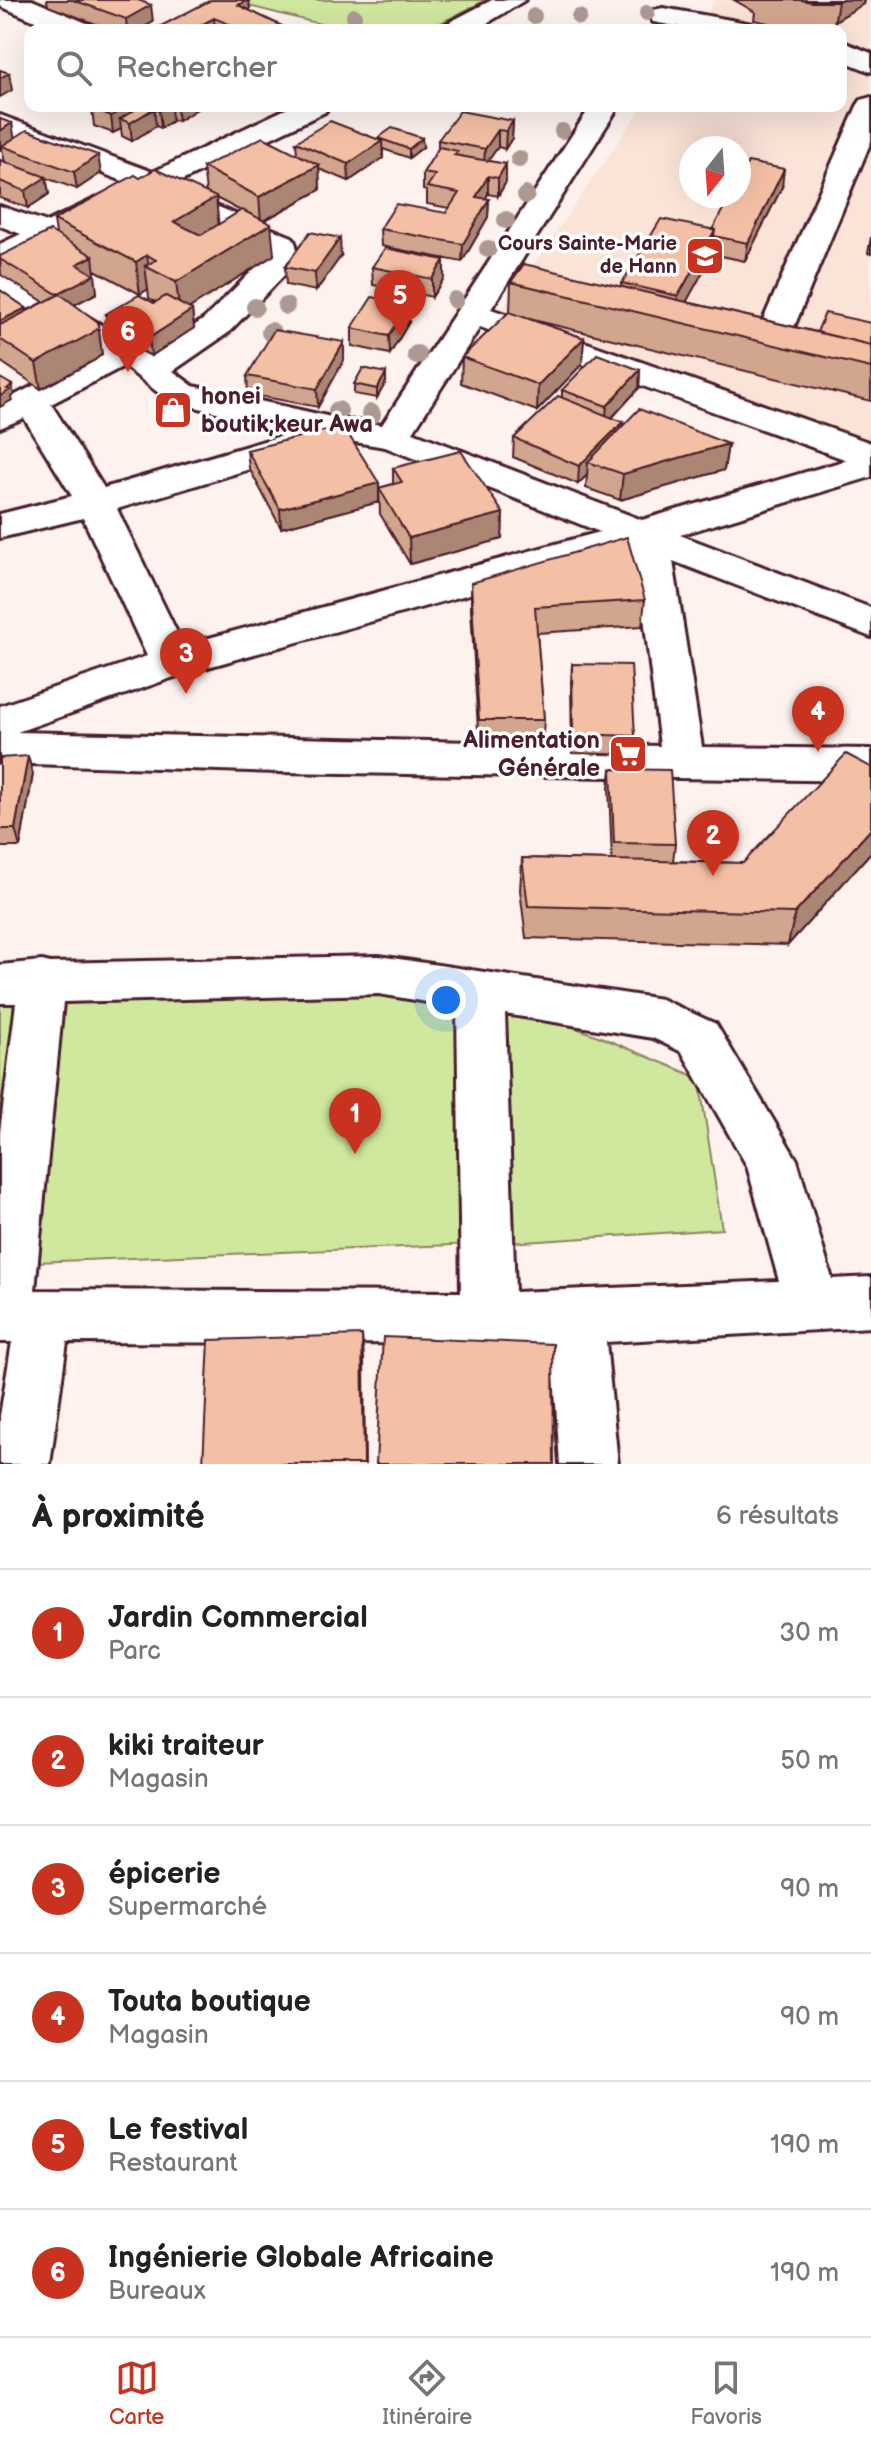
<!DOCTYPE html>
<html lang="fr">
<head>
<meta charset="utf-8">
<style>
  body { margin:0; font-family:"Balsamiq Sans",sans-serif; background:#f6f6f6; color:#222 }
  .compass { position:absolute; left:679px; top:136px; width:72px; height:72px; border-radius:50%; background:#fff; box-shadow:0 8px 32px #0002; rotate:197deg }
  .you { position:absolute; left:446px; top:1000px; width:28px; height:28px; margin:-20px; border:6px solid #fff; border-radius:50%; background:#1a73e8; box-shadow:0 0 0 12px #1a73e833 }
  .badge { display:grid; place-items:center; width:52px; height:52px; border-radius:50%; background:#c8321e; color:#fff; font-size:26px; font-weight:700 }
  .pin { position:absolute; translate:-50% -66px; filter:drop-shadow(0 2px 4px #0008) }
  .pin::after { content:''; position:absolute; top:42px; width:28px; height:24px; background:inherit; clip-path:polygon(0 0,100% 0,50% 100%) }
  .list { margin:0; padding:0; list-style:none }
  h2 { display:flex; justify-content:space-between; align-items:center; height:104px; margin:0; padding:0 32px; font-size:34px }
  h2 small { font-size:26px; font-weight:400; color:#767676 }
  .list li { display:grid; grid-template-columns:52px 1fr auto; gap:24px; align-items:center; box-sizing:border-box; height:128px; padding:0 32px; border-top:2px solid #e0e0e0 }
  .list b { display:block; font-size:30px; white-space:nowrap }
  .list p { margin:0; font-size:26px; white-space:nowrap; color:#767676 }
  .list em { font-size:26px; font-style:normal; color:#767676 }
  .icon { flex:none; width:44px; height:44px; fill:none; stroke:currentColor; stroke-width:2; stroke-linecap:round; stroke-linejoin:round }
  .map { position:relative; flex:none; width:871px; height:1464px; overflow:hidden }
  .search { position:absolute; background:#fff; box-shadow:0 8px 32px #0002; left:24px; right:24px; top:24px; height:88px; display:flex; align-items:center; gap:20px; box-sizing:border-box; padding:0 28px; border-radius:16px; color:#767676; font-size:30px }
  .sheet { height:872px; background:#fff }
  nav { display:flex; justify-content:space-around; align-items:center; box-sizing:border-box; height:112px; border-top:2px solid #e0e0e0; background:#fff; font-size:22px; color:#767676 }
  nav a { display:grid; justify-items:center; gap:4px }
  nav .on { color:#c8321e }
  .map>svg:first-child { display:block }
  .built { fill:#fae3d7; fill-rule:evenodd }
  .green { fill:#cfe89e; stroke:#8c8464; stroke-width:2 }
  .lines { fill:none; stroke-linecap:round; stroke-linejoin:round }
  .minor-casing { stroke:#4a1f2b; stroke-width:6 }
  .minor { fill:#fff; fill-rule:evenodd }
  .tree { fill:#ad9992 }
  .wall { fill:#d2a58e; stroke:#4a1f2b; stroke-width:2; fill-rule:evenodd }
  .shaded-wall { fill:#ab8674; stroke:#4a1f2b; stroke-width:2 }
  .building { fill:#f4c0a5; stroke:#4a1f2b; stroke-width:2 }
  .labels { text-anchor:middle; dominant-baseline:central; stroke-width:7; stroke-linejoin:round; paint-order:stroke }
  .far-poi-label { font-size:20px; font-weight:bold; fill:#4a1f2b; stroke:#fff; text-anchor:end }
  .poi-label { font-size:24px; font-weight:bold; fill:#4a1f2b; stroke:#fff; text-anchor:start }
</style>
</head>
<body>
<div class="map">
<svg width="871" height="1464" viewBox="0 0 871 1464">
  <rect width="100%" height="100%" fill="#fdf2ed"/>
  <filter id="ink" filterUnits="userSpaceOnUse"><feTurbulence type="fractalNoise" baseFrequency=".0125" numOctaves="2"/><feDisplacementMap in="SourceGraphic" scale="16" xChannelSelector="R" yChannelSelector="G"/><feConvolveMatrix kernelMatrix="1 2 1 2 8 2 1 2 1" color-interpolation-filters="sRGB"/></filter>
  <g filter="url(#ink)">
    <path class="built" d="M716,0H871V450L498,316L643,106H841V30H695ZM691,148H739V196H691Z"/>
    <path class="green" d="M225,0H486L427,30H344Z
      M467,989L598,1036L699,1078L722,1229L524,1242L35,1262L0,1251V993Z"/>
    <g class="lines">
      <defs>
        <path id="minor" d="M0,0H32L89,24L93,30H56L0,6Z
          M492,0H525L476,30H442L446,24Z
          M663,8L742,22L752,24L756,30H696L653,22L650,16L653,10Z
          M841,41L871,53V72L841,60Z
          M871,97V141L794,327L789,334L777,337L765,334L760,327L857,106L861,100Z
          M292,106H329L325,112L169,187L292,237C299,247 298,258 291,268L228,333L173,371L193,386L340,419L382,425L591,106H619L491,309L871,443V477L680,535L871,608V637L673,561L702,747L871,749V781L278,772L0,763V706L147,656L83,518L0,538V514L72,496L24,418L0,428V403L101,351L0,292V268L11,271L152,355L204,319L264,259L265,249L153,202L150,196L0,266V244L21,234L0,226V206L47,222L128,183L0,134V115L153,172ZM480,327L847,460L642,520L413,432ZM124,366L169,401L298,431L104,488L51,404ZM319,436L385,447L600,532L183,645L117,509L317,449L322,441ZM631,549L639,577L660,746L17,732L183,674Z
          M379,956L661,999L716,1024L797,1160L832,1279L871,1277V1327L606,1342L618,1464H560L552,1344L67,1342L50,1464H0V1416L12,1342H0V1132L16,1003H0V965L42,961L50,963ZM379,994L457,1007L461,1292L35,1290L63,1002ZM505,1014L653,1038L682,1052L747,1166L779,1281L515,1292Z"/>
      </defs>
      <use href="#minor" class="minor-casing"/>
      <use href="#minor" class="minor"/>
    </g>
    <g class="tree">
      <circle cx="647" cy="13" r="8"/>
      <circle cx="354" cy="16" r="8"/>
      <circle cx="534" cy="16" r="8"/>
      <circle cx="579" cy="17" r="8"/>
      <circle cx="562" cy="131" r="8"/>
      <circle cx="519" cy="159" r="9"/>
      <circle cx="526" cy="195" r="9"/>
      <circle cx="506" cy="220" r="9"/>
      <circle cx="488" cy="249" r="9"/>
      <circle cx="455" cy="300" r="9"/>
      <circle cx="286" cy="306" r="9"/>
      <circle cx="255" cy="307" r="9"/>
      <circle cx="271" cy="332" r="10"/>
      <circle cx="417" cy="355" r="10"/>
      <circle cx="338" cy="411" r="10"/>
      <circle cx="371" cy="414" r="10"/>
    </g>
    <path class="wall" d="M47,0H138L153,22L139,30H112L48,6Z
      M249,0L250,11L290,30H157V28Z
      M734,0H864L863,4L835,21L833,30H800L754,20L755,12Z
      M96,106H200V107L178,121L172,120V121L161,128L156,126L132,141L122,136L121,129L113,133L94,126L92,108Z
      M0,119L14,138L101,173L77,189L46,178L49,194L28,208L0,198V160L5,162L2,149L0,150Z
      M513,121L512,138L505,149L498,147L488,161L506,164V182L498,196L488,194L485,198L489,199L488,217L462,262L381,246L380,229L446,213L449,208L427,204V191L423,190V173L438,149V140Z
      M378,139L423,147L409,158L383,149V158L349,181L319,169L320,190L264,221L274,255L189,308L192,310L194,328L151,356L108,333L106,314L156,302L149,298L148,289L140,294L95,270V274L94,275L97,293L74,305L102,354L95,360L41,389L0,361V290L26,308V311L44,302L1,275L0,256L56,234L54,220L140,178L206,192L203,167L297,154L296,142ZM216,198L237,209L241,211L218,225Z
      M782,187L745,261L712,254L686,302L817,332L871,323V401L529,319L584,338L582,364L537,411L461,383L462,357L510,312L511,282L621,287L622,283L712,230Z
      M871,237V254L868,253Z
      M341,256L316,291L286,285L285,267Z
      M444,260V278L432,297L373,285L372,267Z
      M409,322L390,354L352,346V328Z
      M344,342V360L318,407L248,394L247,376Z
      M640,370L639,388L612,418L623,422L622,427L728,444L724,470L620,500L586,488L587,475L578,484L513,457L514,438L562,398V390Z
      M386,382L377,398L354,394V384Z
      M247,450L379,483V502L281,528L249,468Z
      M393,468L503,513L502,539L410,564L380,514L379,488L393,484Z
      M471,583L645,600L642,626L537,633L544,720L542,746L479,747L471,609Z
      M572,664L635,736L633,755L572,753L571,682Z
      M0,758L33,774L20,847H0Z
      M871,767V852L788,945L526,938L520,890L522,858L612,860L609,787L611,769L675,844L673,861L743,863Z"/>
    <path class="shaded-wall" d="M249,0L251,23L238,5Z
      M833,0H864L863,4L835,21L833,30L838,2Z
      M151,5L153,22L139,30H127L126,19Z
      M214,18L215,30H192Z
      M9,73L12,90L0,97V78Z
      M127,106H136L138,118L120,119L121,129L113,133L111,116Z
      M167,106H171L172,121L161,128L159,111Z
      M176,106H200V107L178,121Z
      M154,109L156,126L132,141L130,123Z
      M513,121L512,138L505,149L506,131Z
      M12,123L15,141L2,146V149L0,150V131Z
      M498,130V147L484,166L485,149Z
      M422,138L423,147L409,158V149Z
      M382,141L383,158L349,181L348,164Z
      M98,155L101,173L77,189L74,172Z
      M506,164V182L498,196V178Z
      M319,165L320,190L261,222L259,197Z
      M784,169L782,187L745,261L748,243Z
      M488,176V194L476,214V197Z
      M46,177L49,194L28,208L25,191Z
      M216,197L219,229L178,254L174,222Z
      M489,199L488,217L462,262L463,244Z
      M271,224L274,255L180,314L176,282Z
      M715,230L712,256L675,322L678,296Z
      M340,238L341,256L316,291L315,273Z
      M147,255L149,268L145,266L148,289L140,294L136,262Z
      M93,256L97,293L60,312L57,294L77,264Z
      M444,260V278L432,297V279Z
      M409,304V322L390,354L389,336Z
      M26,308L29,326L0,339V321Z
      M192,310L194,328L151,356L149,338Z
      M98,322L102,354L95,360L41,389L36,363Z
      M584,338L582,364L537,411L538,385Z
      M344,342V360L318,407L317,389Z
      M640,370L639,388L605,425L607,406Z
      M386,373V382L377,398V389Z
      M12,385L14,395L11,397L12,400L0,407V396L7,389Z
      M623,422L621,440L588,462L587,475L578,484L579,466Z
      M728,444L724,470L620,500L623,474Z
      M379,483V502L281,528L280,509Z
      M503,513L502,539L410,564L409,538Z
      M28,756L33,774L20,847L15,829Z
      M871,829V852L788,945L795,913Z
      M362,1335L364,1358L365,1464H364Z"/>
    <path class="building" d="M73,0H138L151,5L126,19Z
      M211,0H248L238,5L290,30H244L214,18L192,30H161L157,28Z
      M801,0H838V2H812Z
      M0,70L9,73L0,78Z
      M96,106H127L111,116L92,108Z
      M141,106H167L159,111L153,109L130,123L120,119Z
      M460,111L513,121L506,131L498,130L485,149L438,140Z
      M0,119L12,123L0,131Z
      M330,121L382,141L348,164L296,142Z
      M392,128L422,138L409,149L378,138Z
      M27,130L98,155L74,172L2,146Z
      M263,137L319,165L259,197L203,167Z
      M439,147L458,151L454,155L506,164L498,178L488,176L476,197L489,199L463,244L380,229L396,204L446,213L459,193L427,187L435,175L423,173Z
      M0,160L46,177L25,191L0,181Z
      M748,162L784,169L748,243L714,236L715,230H712L730,196H739V179Z
      M155,169L216,197L174,222L201,235L242,210L271,224L176,282L145,266L156,260L147,255L136,262L54,220L135,175L140,178Z
      M661,219L715,230L678,296L622,283Z
      M50,231L93,256L77,264L94,275L57,294L0,259V256Z
      M310,232L340,238L315,273L285,267Z
      M385,248L444,260L432,279L372,267Z
      M524,264L871,345V368L511,282Z
      M0,290L26,308L0,321Z
      M60,294L98,322V328L91,334L36,363L0,339V325Z
      M139,295L154,303L166,296L192,310L149,338L106,314Z
      M372,297L409,304L389,336L352,328Z
      M509,312L584,338L538,385L462,357Z
      M825,313L871,323V345L817,332Z
      M274,330L344,342L317,389L247,376Z
      M597,354L640,370L607,406L562,390Z
      M363,368L386,373L377,389L354,384Z
      M0,378L12,385L7,389L10,390L0,396Z
      M558,396L623,422L579,466L514,438Z
      M639,409L728,444L623,474L588,462Z
      M343,426L379,483L280,509L247,450Z
      M461,451L503,513L409,538L379,488L402,482L393,468Z
      M627,537L645,600L535,607L544,720H479L471,583Z
      M572,664L631,665L635,736L573,734Z
      M846,754L871,767V829L795,913L528,906L522,858L743,863Z
      M28,756L15,829H0V758Z
      M611,769L670,770L675,844L614,843Z
      M362,1335L364,1464H203L209,1340Z
      M383,1337L553,1344L554,1464H376Z"/>
  </g>
  <defs>
    <symbol id="school-square" viewBox="-11 -11 22 22"><rect x="-9" y="-9" width="18" height="18" rx="4" fill="#c8321e" stroke="#fff"/><path d="M0-5L7-2L0 1L-7-2ZM-4 1L0 2.5L4 1V4Q0 6-4 4Z" fill="#fff"/></symbol>
    <symbol id="shop-square" viewBox="-11 -11 22 22"><rect x="-9" y="-9" width="18" height="18" rx="4" fill="#c8321e" stroke="#fff"/><path d="M-5-2.5h2.3a2.7 3.5 0 0 1 5.4 0H5L5.5 6h-11ZM-1.5-2.5h3a1.5 2.3 0 0 0-3 0Z" fill="#fff"/></symbol>
    <symbol id="supermarket-square" viewBox="-11 -11 22 22"><rect x="-9" y="-9" width="18" height="18" rx="4" fill="#c8321e" stroke="#fff"/><path d="M-6-5.5h2.5l.6 2H6L4.5 2H-2.5L-4.4-4H-6ZM-1.5 3.2a1.3 1.3 0 1 0 .1 0ZM3 3.2a1.3 1.3 0 1 0 .1 0Z" fill="#fff"/></symbol>
  </defs>
  <g fill-rule="evenodd">
    <use href="#school-square" x="683" y="234" width="44" height="44"/>
    <use href="#shop-square" x="151" y="388" width="44" height="44"/>
    <use href="#supermarket-square" x="606" y="732" width="44" height="44"/>
  </g>
  <g class="labels">
    <g class="far-poi-label">
      <text x="677" y="244">Cours Sainte-Marie<tspan x="677" dy="23">de Hann</tspan></text>
    </g>
    <g class="poi-label">
      <text x="201" y="396">honei<tspan x="201" dy="28">boutik;keur Awa</tspan></text>
      <text x="600" y="740" text-anchor="end">Alimentation<tspan x="600" dy="28">Générale</tspan></text>
    </g>
  </g>
</svg>
<svg class="compass" viewBox="-18 -18 36 36"><path d="M0-13l5 13h-10z" fill="#e53935"/><path d="M0 13l5-13h-10z" fill="#767676"/></svg>
<div class="you"></div>
<div class="pin badge" style="left:355px;top:1154px">1</div>
<div class="pin badge" style="left:713px;top:876px">2</div>
<div class="pin badge" style="left:186px;top:694px">3</div>
<div class="pin badge" style="left:818px;top:752px">4</div>
<div class="pin badge" style="left:400px;top:336px">5</div>
<div class="pin badge" style="left:128px;top:372px">6</div>
<div class="search"><svg class="icon" aria-label="search" viewBox="0 0 24 24"><circle cx="10" cy="10" r="6"/><path d="M15 15l6 6"/></svg>Rechercher</div>
</div>
<section class="sheet">
<h2>À proximité<small>6 résultats</small></h2>
<ul class="list">
<li><span class="badge">1</span><div><b>Jardin Commercial</b><p>Parc</p></div><em>30 m</em></li>
<li><span class="badge">2</span><div><b>kiki traiteur</b><p>Magasin</p></div><em>50 m</em></li>
<li><span class="badge">3</span><div><b>épicerie</b><p>Supermarché</p></div><em>90 m</em></li>
<li><span class="badge">4</span><div><b>Touta boutique</b><p>Magasin</p></div><em>90 m</em></li>
<li><span class="badge">5</span><div><b>Le festival</b><p>Restaurant</p></div><em>190 m</em></li>
<li><span class="badge">6</span><div><b>Ingénierie Globale Africaine</b><p>Bureaux</p></div><em>190 m</em></li>
</ul>
</section>
<nav>
<a class="on"><svg class="icon" aria-label="map" viewBox="0 0 24 24"><path d="M3 6l6-2 6 2 6-2v14l-6 2-6-2-6 2zM9 4v14M15 6v14"/></svg>Carte</a>
<a><svg class="icon" aria-label="directions" viewBox="0 0 24 24"><path d="M12 3l9 9-9 9-9-9zM9 14v-3h6M13 9l2 2-2 2"/></svg>Itinéraire</a>
<a><svg class="icon" aria-label="saved" viewBox="0 0 24 24"><path d="M7 4h10v16l-5-4-5 4z"/></svg>Favoris</a>
</nav>
</body>
</html>
